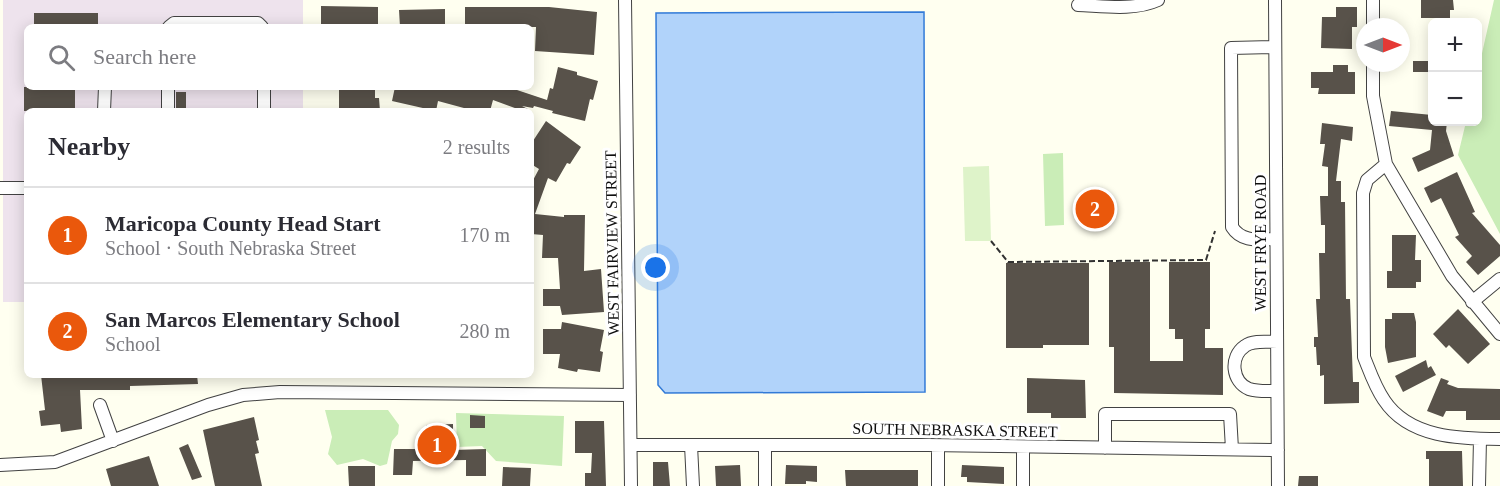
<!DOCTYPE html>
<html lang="en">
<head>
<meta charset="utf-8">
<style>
  body { margin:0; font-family:Georgia,serif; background:#f2f2f3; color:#2b2b33 }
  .controls { position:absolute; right:18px; top:18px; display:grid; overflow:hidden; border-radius:9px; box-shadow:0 3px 15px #0003 }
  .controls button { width:54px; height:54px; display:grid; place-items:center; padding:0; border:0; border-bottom:2px solid #e1e1e2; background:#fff; color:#2b2b33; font:30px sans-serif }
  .compass { position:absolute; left:1356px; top:18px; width:54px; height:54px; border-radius:50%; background:#fff; box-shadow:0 3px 15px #0003; rotate:90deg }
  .you { position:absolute; left:656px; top:268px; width:21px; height:21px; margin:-15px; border:4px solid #fff; border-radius:50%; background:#1a73e8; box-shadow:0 0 0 9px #1a73e833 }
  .badge { display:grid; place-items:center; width:39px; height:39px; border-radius:50%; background:#ea580c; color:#fff; font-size:20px; font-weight:700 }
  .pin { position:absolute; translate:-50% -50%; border:3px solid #fff; box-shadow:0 2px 6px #0006 }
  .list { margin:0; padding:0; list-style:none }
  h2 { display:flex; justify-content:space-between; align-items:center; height:78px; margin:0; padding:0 24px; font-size:26px }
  h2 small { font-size:20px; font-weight:400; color:#7c7c81 }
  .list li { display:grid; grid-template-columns:39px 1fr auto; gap:18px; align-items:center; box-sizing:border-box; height:96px; padding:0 24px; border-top:2px solid #e1e1e2 }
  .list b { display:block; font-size:22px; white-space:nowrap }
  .list p { margin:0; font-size:20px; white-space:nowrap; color:#7c7c81 }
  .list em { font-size:20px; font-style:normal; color:#7c7c81 }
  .icon { flex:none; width:33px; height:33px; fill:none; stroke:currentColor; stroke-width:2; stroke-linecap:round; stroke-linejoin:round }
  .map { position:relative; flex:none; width:1500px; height:486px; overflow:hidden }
  .search { position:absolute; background:#fff; box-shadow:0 3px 15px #0003; left:24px; top:24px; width:510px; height:66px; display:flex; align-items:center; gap:15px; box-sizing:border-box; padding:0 21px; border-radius:9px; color:#7c7c81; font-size:22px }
  .panel { position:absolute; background:#fff; box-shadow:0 3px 15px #0003; left:24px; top:108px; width:510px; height:270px; border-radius:9px }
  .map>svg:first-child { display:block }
  .industrial { fill:#eee3ed }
  .green { fill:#caedb7 }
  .pitch { fill:#def3c9 }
  .water { fill:#b1d3fa; stroke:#327ad7; stroke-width:1.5 }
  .building { fill:#58524a }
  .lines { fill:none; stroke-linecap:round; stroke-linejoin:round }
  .minor-casing { stroke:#424242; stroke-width:14 }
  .path { stroke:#313131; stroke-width:2; stroke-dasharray:6 3; stroke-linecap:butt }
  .minor { stroke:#fff; stroke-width:12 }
  .labels { text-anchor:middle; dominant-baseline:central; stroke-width:6; stroke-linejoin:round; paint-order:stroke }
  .street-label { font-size:16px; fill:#0f0f0f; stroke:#fff }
</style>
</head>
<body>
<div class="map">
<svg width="1500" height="486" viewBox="0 0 1500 486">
  <rect width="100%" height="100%" fill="#fffff0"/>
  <path class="industrial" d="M3,0H303V27H27V87H303V111H27V302H3Z"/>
  <path class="green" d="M1494,0H1500V234L1458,155L1466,122H1478V71Z
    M1063,153L1064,225L1045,226L1043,154Z
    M325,410H388L399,425L398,434L392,441L387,464L380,466L363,459L337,465L328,454L332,437Z
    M456,413L564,416L562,466L496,461L482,446L457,447Z"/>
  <path class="pitch" d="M989,166L991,241H965L963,167Z"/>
  <path class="water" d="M924,12L925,392L665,393L658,385L656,13Z"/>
  <path class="building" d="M1421,0H1453L1454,10H1450V18H1421Z
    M321,6L378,7V27H321Z
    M465,7H549L597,12L594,55L535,51L536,27H465Z
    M1336,7H1357V27H1352V49L1321,48L1322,17H1336Z
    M445,9V27H400L399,10Z
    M34,13H98V27H34Z
    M1413,61H1432V72H1413Z
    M1333,65H1348V72H1355V94H1318L1319,88H1311V72H1333Z
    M558,67L577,72V75L598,81L593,100L590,99L585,121L552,113L553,111L534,106L533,108L522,106L528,109L523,111L493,100L490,111H475L438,101L436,111L392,101L395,87H508L547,100L550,88L553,89Z
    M24,87H75V111H24Z
    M339,87H375V98H379L380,111H339Z
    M176,92H186V111H176Z
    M1391,111L1432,115V122H1447L1446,131L1454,156L1418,172L1412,158L1430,150L1432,130L1389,126Z
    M546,121L581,147L570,164L567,163L556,182L548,178L535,214L564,217V215H585L584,271L601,269L604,312L562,315L560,306H543V289H560L558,258H542L543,235L531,234V184L539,169L531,164V144Z
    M1322,123L1353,127L1352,141L1341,139L1336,181H1341V202H1345L1346,299H1350L1353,382H1359V403L1324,404V375L1320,376V365H1317L1316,347H1314V337H1318L1316,299H1320L1319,253H1325V225H1321L1320,196H1328V167L1322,166L1325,144H1320Z
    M1457,172L1475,212L1472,213L1500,245V256L1478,275L1466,262L1472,256L1455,237L1459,235L1441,198L1431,203L1424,188Z
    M1392,235H1416L1415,260H1421V282H1416V288H1387V271H1392Z
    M1109,262H1150V361H1183V339H1175V329H1169V262H1210V329H1205V348H1223V395L1114,393V347H1109Z
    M1006,263H1089V345H1043V348H1006Z
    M1458,309L1490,344L1468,364L1449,345L1446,348L1433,334Z
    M1392,313H1414L1416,322V357L1388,363L1385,347V319H1392Z
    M562,322L604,330L600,351L603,352L600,372L578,369L577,372L558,368L560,354H543V329H561Z
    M1426,360L1428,368L1431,366L1436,375L1403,392L1395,376Z
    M41,375H197L198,384L130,386V390H80L82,429L61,432L60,424L41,426L39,411L45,410Z
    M1027,378L1085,380L1086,418H1051V413H1027Z
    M1441,378L1449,381L1447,384L1458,388L1500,389V420H1466V411H1446L1443,417L1427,411Z
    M470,415L485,416V428H470Z
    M254,417L259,440L256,441L259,453L255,454L262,486H215L203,430Z
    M575,421H604L606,486H585V473H591L592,453H575Z
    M453,424V450L486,449V476H466V460L413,461L412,475H393L394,449H427L426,425Z
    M188,444L202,477L192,480L179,448Z
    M1426,451H1462L1463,486H1429V459H1426Z
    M149,456L159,486H111L106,469Z
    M653,462H668L670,486H653Z
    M740,465L741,486H716L715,466Z
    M786,465L817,466V482L806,481V484H785Z
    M962,465L1004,467V484L967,482V477H961Z
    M348,466H375V486H349Z
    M503,467L531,468L530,486H502Z
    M845,470H918V486H846Z
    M1299,476H1318V486H1298Z"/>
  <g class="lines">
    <defs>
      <path id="minor" d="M625,0L631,486
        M1275,0L1278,486
        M1373,0V27
        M1078,5C1103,6 1134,11 1158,0
        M169,27L174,23H258L262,27
        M1275,47L1231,48L1232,227C1242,243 1260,239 1276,239
        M1373,63V96L1386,164L1452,276L1500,334
        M168,87V111
        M264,87V111
        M104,111L105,87
        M1386,164L1367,180L1363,193L1364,357C1370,372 1375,387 1384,400C1409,438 1460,439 1500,439
        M0,188H27
        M1472,302L1500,279
        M1277,342C1267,342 1253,340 1245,346C1229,357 1232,382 1249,389C1258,392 1268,391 1277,391
        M100,405L113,441
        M631,445H927L1278,450
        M691,445L693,486
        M765,445V486
        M938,446V486
        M1023,447V486
        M1105,448V414H1230L1232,449
        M0,465L55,462L208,405L243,395L280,392L630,395
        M1479,486L1480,439"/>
    </defs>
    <use href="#minor" class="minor-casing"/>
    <path class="path" d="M991,241L1008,262L1206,260L1215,231"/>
    <use href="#minor" class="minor"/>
  </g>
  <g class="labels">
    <g class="street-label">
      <text transform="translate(612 243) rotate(-91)">WEST FAIRVIEW STREET</text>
      <text transform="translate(1260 243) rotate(-90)">WEST FRYE ROAD</text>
      <text transform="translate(955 430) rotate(1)">SOUTH NEBRASKA STREET</text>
    </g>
  </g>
</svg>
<div class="controls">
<button>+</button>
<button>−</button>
</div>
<svg class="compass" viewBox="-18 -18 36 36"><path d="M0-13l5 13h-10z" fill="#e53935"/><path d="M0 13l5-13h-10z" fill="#7c7c81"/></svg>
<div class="you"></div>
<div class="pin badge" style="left:437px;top:445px">1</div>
<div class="pin badge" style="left:1095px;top:209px">2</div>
<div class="search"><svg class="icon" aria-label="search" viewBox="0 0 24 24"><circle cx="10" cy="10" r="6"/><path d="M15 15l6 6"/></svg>Search here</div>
<section class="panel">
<h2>Nearby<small>2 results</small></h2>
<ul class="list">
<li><span class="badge">1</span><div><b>Maricopa County Head Start</b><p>School · South Nebraska Street</p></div><em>170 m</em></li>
<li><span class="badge">2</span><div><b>San Marcos Elementary School</b><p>School</p></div><em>280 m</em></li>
</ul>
</section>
</div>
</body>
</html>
